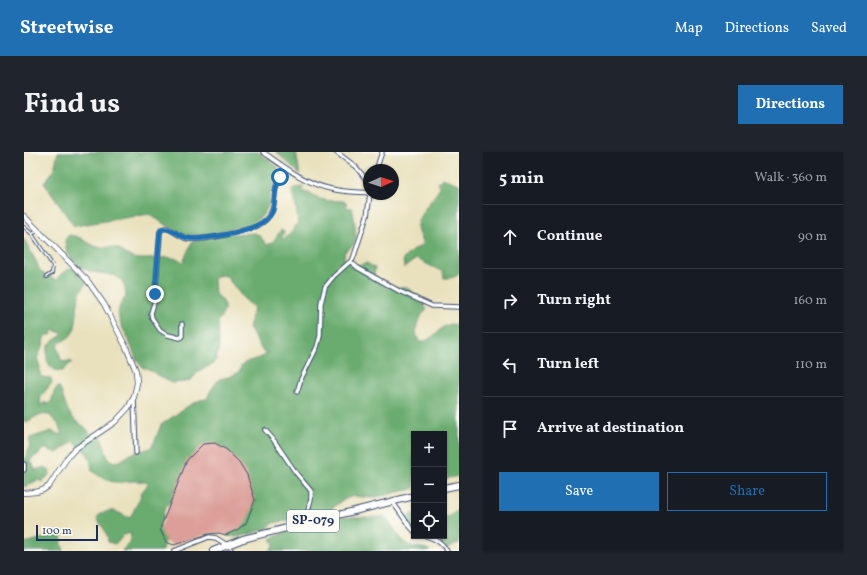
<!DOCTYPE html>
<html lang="en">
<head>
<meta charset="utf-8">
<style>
  body { margin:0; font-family:Vollkorn,serif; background:#20242c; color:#f1f3f6 }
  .controls { position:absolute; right:12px; bottom:12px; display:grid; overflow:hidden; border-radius:0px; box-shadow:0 1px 3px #0004 }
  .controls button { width:36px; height:36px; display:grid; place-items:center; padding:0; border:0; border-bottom:1px solid #363941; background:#171b24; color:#f1f3f6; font:20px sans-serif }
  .compass { position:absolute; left:339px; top:12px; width:36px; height:36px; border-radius:50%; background:#171b24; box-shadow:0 1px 3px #0004; rotate:87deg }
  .scale { position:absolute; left:12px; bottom:10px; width:62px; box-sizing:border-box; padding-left:4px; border:2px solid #1b2f5e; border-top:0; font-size:11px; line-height:14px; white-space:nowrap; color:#1b2f5e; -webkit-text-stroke:3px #fdfcf7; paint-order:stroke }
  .stop { position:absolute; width:12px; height:12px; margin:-9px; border:3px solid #1f6fb2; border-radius:50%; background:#fff }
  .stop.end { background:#1f6fb2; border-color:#fff; box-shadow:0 1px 4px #0008 }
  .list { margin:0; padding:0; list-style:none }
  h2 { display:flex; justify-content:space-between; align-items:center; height:52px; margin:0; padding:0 16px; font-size:17px }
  h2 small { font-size:13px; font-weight:400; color:#9ea1a6 }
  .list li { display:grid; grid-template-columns:26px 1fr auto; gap:12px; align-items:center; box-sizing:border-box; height:64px; padding:0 16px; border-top:1px solid #363941 }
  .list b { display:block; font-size:15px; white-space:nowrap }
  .list em { font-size:13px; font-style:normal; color:#9ea1a6 }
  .actions { display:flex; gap:8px; padding:12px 16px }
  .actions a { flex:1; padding:9px 0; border:1px solid #1f6fb2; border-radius:0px; text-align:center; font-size:14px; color:#1f6fb2 }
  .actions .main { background:#1f6fb2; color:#fff }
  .icon { flex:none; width:22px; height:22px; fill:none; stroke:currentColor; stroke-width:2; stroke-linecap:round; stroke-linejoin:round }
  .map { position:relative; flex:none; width:435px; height:399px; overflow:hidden; border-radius:0px }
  header { display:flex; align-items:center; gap:24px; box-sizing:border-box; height:56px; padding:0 20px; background:#1f6fb2; color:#fff }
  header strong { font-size:19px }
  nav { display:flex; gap:22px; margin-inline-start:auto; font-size:14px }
  .intro { display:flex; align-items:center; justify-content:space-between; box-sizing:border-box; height:96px; padding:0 24px }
  h1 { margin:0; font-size:28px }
  .button { padding:10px 18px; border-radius:0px; background:#1f6fb2; color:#fff; font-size:14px; font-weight:700 }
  main { display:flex; gap:24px; padding:0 24px }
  aside { flex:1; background:#171b24; border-radius:0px; box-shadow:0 1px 3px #0004 }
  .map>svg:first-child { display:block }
  .forest { fill:#6aac6f; stroke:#426e66 }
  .building { fill:#db9e98 }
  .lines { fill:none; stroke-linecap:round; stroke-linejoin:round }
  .service-casing { stroke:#3a4a6c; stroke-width:4 }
  .minor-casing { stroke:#3a4a6c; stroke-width:5.5 }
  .tertiary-casing { stroke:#3a4a6c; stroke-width:6 }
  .trunk-casing { stroke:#3a4a6c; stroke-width:8 }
  .service { stroke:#fff; stroke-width:2 }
  .minor { stroke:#fff; stroke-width:3.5 }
  .tertiary { stroke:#fff; stroke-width:4.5 }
  .trunk { stroke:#fff; stroke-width:6 }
  .route { stroke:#1f6fb2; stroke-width:5 }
  .labels { text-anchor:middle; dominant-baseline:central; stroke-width:3; stroke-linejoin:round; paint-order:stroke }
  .shield { fill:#fdfcf7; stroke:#5f6c8c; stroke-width:1 }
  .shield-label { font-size:13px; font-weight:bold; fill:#1b2f5e }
</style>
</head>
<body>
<header>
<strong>Streetwise</strong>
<nav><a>Map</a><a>Directions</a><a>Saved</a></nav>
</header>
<div class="intro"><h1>Find us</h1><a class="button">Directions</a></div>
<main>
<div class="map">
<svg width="435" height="399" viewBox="0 0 435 399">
  <rect width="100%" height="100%" fill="#fdfcf7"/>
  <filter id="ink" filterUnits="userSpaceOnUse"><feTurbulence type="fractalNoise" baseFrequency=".025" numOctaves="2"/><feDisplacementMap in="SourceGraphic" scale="8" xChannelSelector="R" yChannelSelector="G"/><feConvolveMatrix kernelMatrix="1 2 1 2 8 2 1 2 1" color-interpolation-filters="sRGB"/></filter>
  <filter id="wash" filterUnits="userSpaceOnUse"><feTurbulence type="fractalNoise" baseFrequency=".012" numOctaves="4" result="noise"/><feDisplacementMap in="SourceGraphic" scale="16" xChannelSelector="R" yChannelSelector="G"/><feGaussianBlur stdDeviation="0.9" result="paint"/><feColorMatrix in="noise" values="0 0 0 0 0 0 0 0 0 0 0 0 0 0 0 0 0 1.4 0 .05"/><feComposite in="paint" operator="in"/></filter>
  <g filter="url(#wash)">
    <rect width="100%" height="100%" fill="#e9e1bd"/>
    <path class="forest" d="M34,0H234L254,15C254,30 249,30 246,42C245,46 246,50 244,54C237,75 212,74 195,80L213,82L231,81L236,84L243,93L248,91L257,78L260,80L258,86L260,87L267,81L272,73L274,71C273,60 272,50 268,38L270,36L279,35L278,39C285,41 290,44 296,47C304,50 314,47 322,50L323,56H328C330,64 333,82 331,90C329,94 325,97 321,99L320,106C328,114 333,114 343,111L351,116L350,123L363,137L366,135L383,136L389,140L394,144L403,158C394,164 388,180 396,190C411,190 419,165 435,174V324L420,327V282H390V337L379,339L349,346L329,344L317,349L305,359L294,361L281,359L275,366L249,371L244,376L222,383L211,385L204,384L198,379L158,326L149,340L145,352L140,357L139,365L135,372L141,386L139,399H98L106,390L107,381L100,383L91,392L84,390C84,379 77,375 73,366L77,361C93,356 93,361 106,366L116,346L117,341L125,331C101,324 92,340 68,318C67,311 66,303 60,299C56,296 53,294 50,289L33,301L23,297H19L15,302L7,307L6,311L9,312L11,318L21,315L26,319L25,323L18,330L14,328L0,335V308L5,297L6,286L27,279L39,284L34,272L25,263C10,261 11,268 0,270V87L13,111L15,117L20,122L32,128C37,121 41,118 49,116L63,130C58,137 54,143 54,151C52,161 54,172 48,182C45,187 38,188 33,193L37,208L39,210L45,209L48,210L39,219C25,221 19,205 25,193C28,189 34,186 38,183V181L29,178L27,183H23L20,185L19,194L13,206L16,215V223L18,225L27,226L28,231L17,244L16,254L21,250L23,252L27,250L31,238L35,234C40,246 41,258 51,268C56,273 64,275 66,282H74L78,287L84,307L90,310L96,309L107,302L126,296L130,291L137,273L164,254L176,248L183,247C187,237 189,235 195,227L205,225L215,220C218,204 236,211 244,200H239L225,176L230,156L220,147L202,124L196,123L190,126L191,143C204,149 202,160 194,169L195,195L192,207L188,213L176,218L167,228L161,230L147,231L131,221L118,215L114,210C110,202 107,194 104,186C96,171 88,160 102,145C101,120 88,124 70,120C53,116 42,106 41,88L45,83C59,84 62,92 73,95C80,97 88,93 95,97C100,100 104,105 110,106C127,110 144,100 159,110L168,90L175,83H162L145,75L125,62L50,74L20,31L30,18Z
      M252,0H272L276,22Z
      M418,26L435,32V122C431,126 425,126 420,126L419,121L417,119L393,107L389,109L380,116L379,107L389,98L399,93C397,87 392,78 393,72C396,60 410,46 416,36V34L414,31Z
      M435,356V391L419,398C414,391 402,391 395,384H420V367L427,363Z
      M389,362H390V380L385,376L381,370L383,364Z
      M308,364C325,364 341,366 358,365L360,364C369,372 374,387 385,393C392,396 399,394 406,399H246L250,392L247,387L263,379L283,378L292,370Z
      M37,382L38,392L40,399H0V391Z"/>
    <g id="blocks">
      <path class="building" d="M191,291L203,298L215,310L223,323L231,348L222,371L213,378L202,383L195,381L184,382L150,393L142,390L136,377L163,308L179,292Z"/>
    </g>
  </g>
  <g filter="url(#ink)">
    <use href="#blocks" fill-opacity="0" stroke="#3a4a6c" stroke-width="1"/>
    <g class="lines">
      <defs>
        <path id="service" d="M0,75L8,82
          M13,79L8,82L29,114L28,121L22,125
          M205,395L209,399"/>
        <path id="minor" d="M239,0C259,14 282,32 307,37C320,40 333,40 345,41
          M312,0L332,15L345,31
          M352,18L358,0
          M327,110L334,116L375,139L408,154L435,155
          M158,172V184L156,186L144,183L136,178L128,166L127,161L131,148L136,80L138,77L142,76C150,78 155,85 164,87C178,89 219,80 233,74C239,71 245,65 248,59C251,51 250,43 252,35C254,28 258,22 262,16
          M273,240L277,227L293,195L296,184L297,151L301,135L310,124L329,107L343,64L346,42
          M110,246L112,301
          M241,278L249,287L272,321L287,339V347L281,371
          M0,312V318
          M368,349L384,372L390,379
          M402,384C411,387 418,390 423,399
          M150,399L185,385L192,386L203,393"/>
        <path id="tertiary" d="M0,64L63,128L80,152L102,195L112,219L113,231L110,245L104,256L91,270L51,297L43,306L25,334L19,338L12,340L0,341"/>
        <path id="trunk" d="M420,336L435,333
          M189,399L219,387L390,344"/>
      </defs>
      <use href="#service" class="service-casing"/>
      <use href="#minor" class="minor-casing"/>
      <use href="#tertiary" class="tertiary-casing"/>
      <use href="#trunk" class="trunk-casing"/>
      <use href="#service" class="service"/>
      <use href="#minor" class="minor"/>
      <use href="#tertiary" class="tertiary"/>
      <use href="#trunk" class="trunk"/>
    </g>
  </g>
  <g class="lines" filter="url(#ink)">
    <path class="route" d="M131,142L136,80L138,77C147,75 154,84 163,86C177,89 222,80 234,73C240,70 245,66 248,60C251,53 250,44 252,36C253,32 255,29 256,25"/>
  </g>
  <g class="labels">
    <rect class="shield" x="263" y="358" width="52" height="22" rx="3"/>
    <g class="shield-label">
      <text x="289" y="369">SP-079</text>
    </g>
  </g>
</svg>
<div class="controls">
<button>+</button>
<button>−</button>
<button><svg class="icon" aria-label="locate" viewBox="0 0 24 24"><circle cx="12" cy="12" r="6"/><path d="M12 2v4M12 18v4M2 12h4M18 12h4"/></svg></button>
</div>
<svg class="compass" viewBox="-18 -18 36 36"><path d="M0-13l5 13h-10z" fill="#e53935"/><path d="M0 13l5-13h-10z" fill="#9ea1a6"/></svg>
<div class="scale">100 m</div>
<div class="stop" style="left:256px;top:25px"></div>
<div class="stop end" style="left:131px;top:142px"></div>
</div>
<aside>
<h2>5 min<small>Walk · 360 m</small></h2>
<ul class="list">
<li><svg class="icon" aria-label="ahead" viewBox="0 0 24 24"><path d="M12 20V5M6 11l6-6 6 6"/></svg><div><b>Continue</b></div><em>90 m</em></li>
<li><svg class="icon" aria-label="right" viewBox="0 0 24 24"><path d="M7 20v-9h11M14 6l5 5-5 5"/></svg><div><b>Turn right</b></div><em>160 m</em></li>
<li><svg class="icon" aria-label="left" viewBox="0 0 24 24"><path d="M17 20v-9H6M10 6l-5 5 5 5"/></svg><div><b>Turn left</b></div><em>110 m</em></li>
<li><svg class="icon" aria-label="arrive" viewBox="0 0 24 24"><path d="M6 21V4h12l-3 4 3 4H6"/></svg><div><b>Arrive at destination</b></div></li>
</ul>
<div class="actions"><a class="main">Save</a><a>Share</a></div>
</aside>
</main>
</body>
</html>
